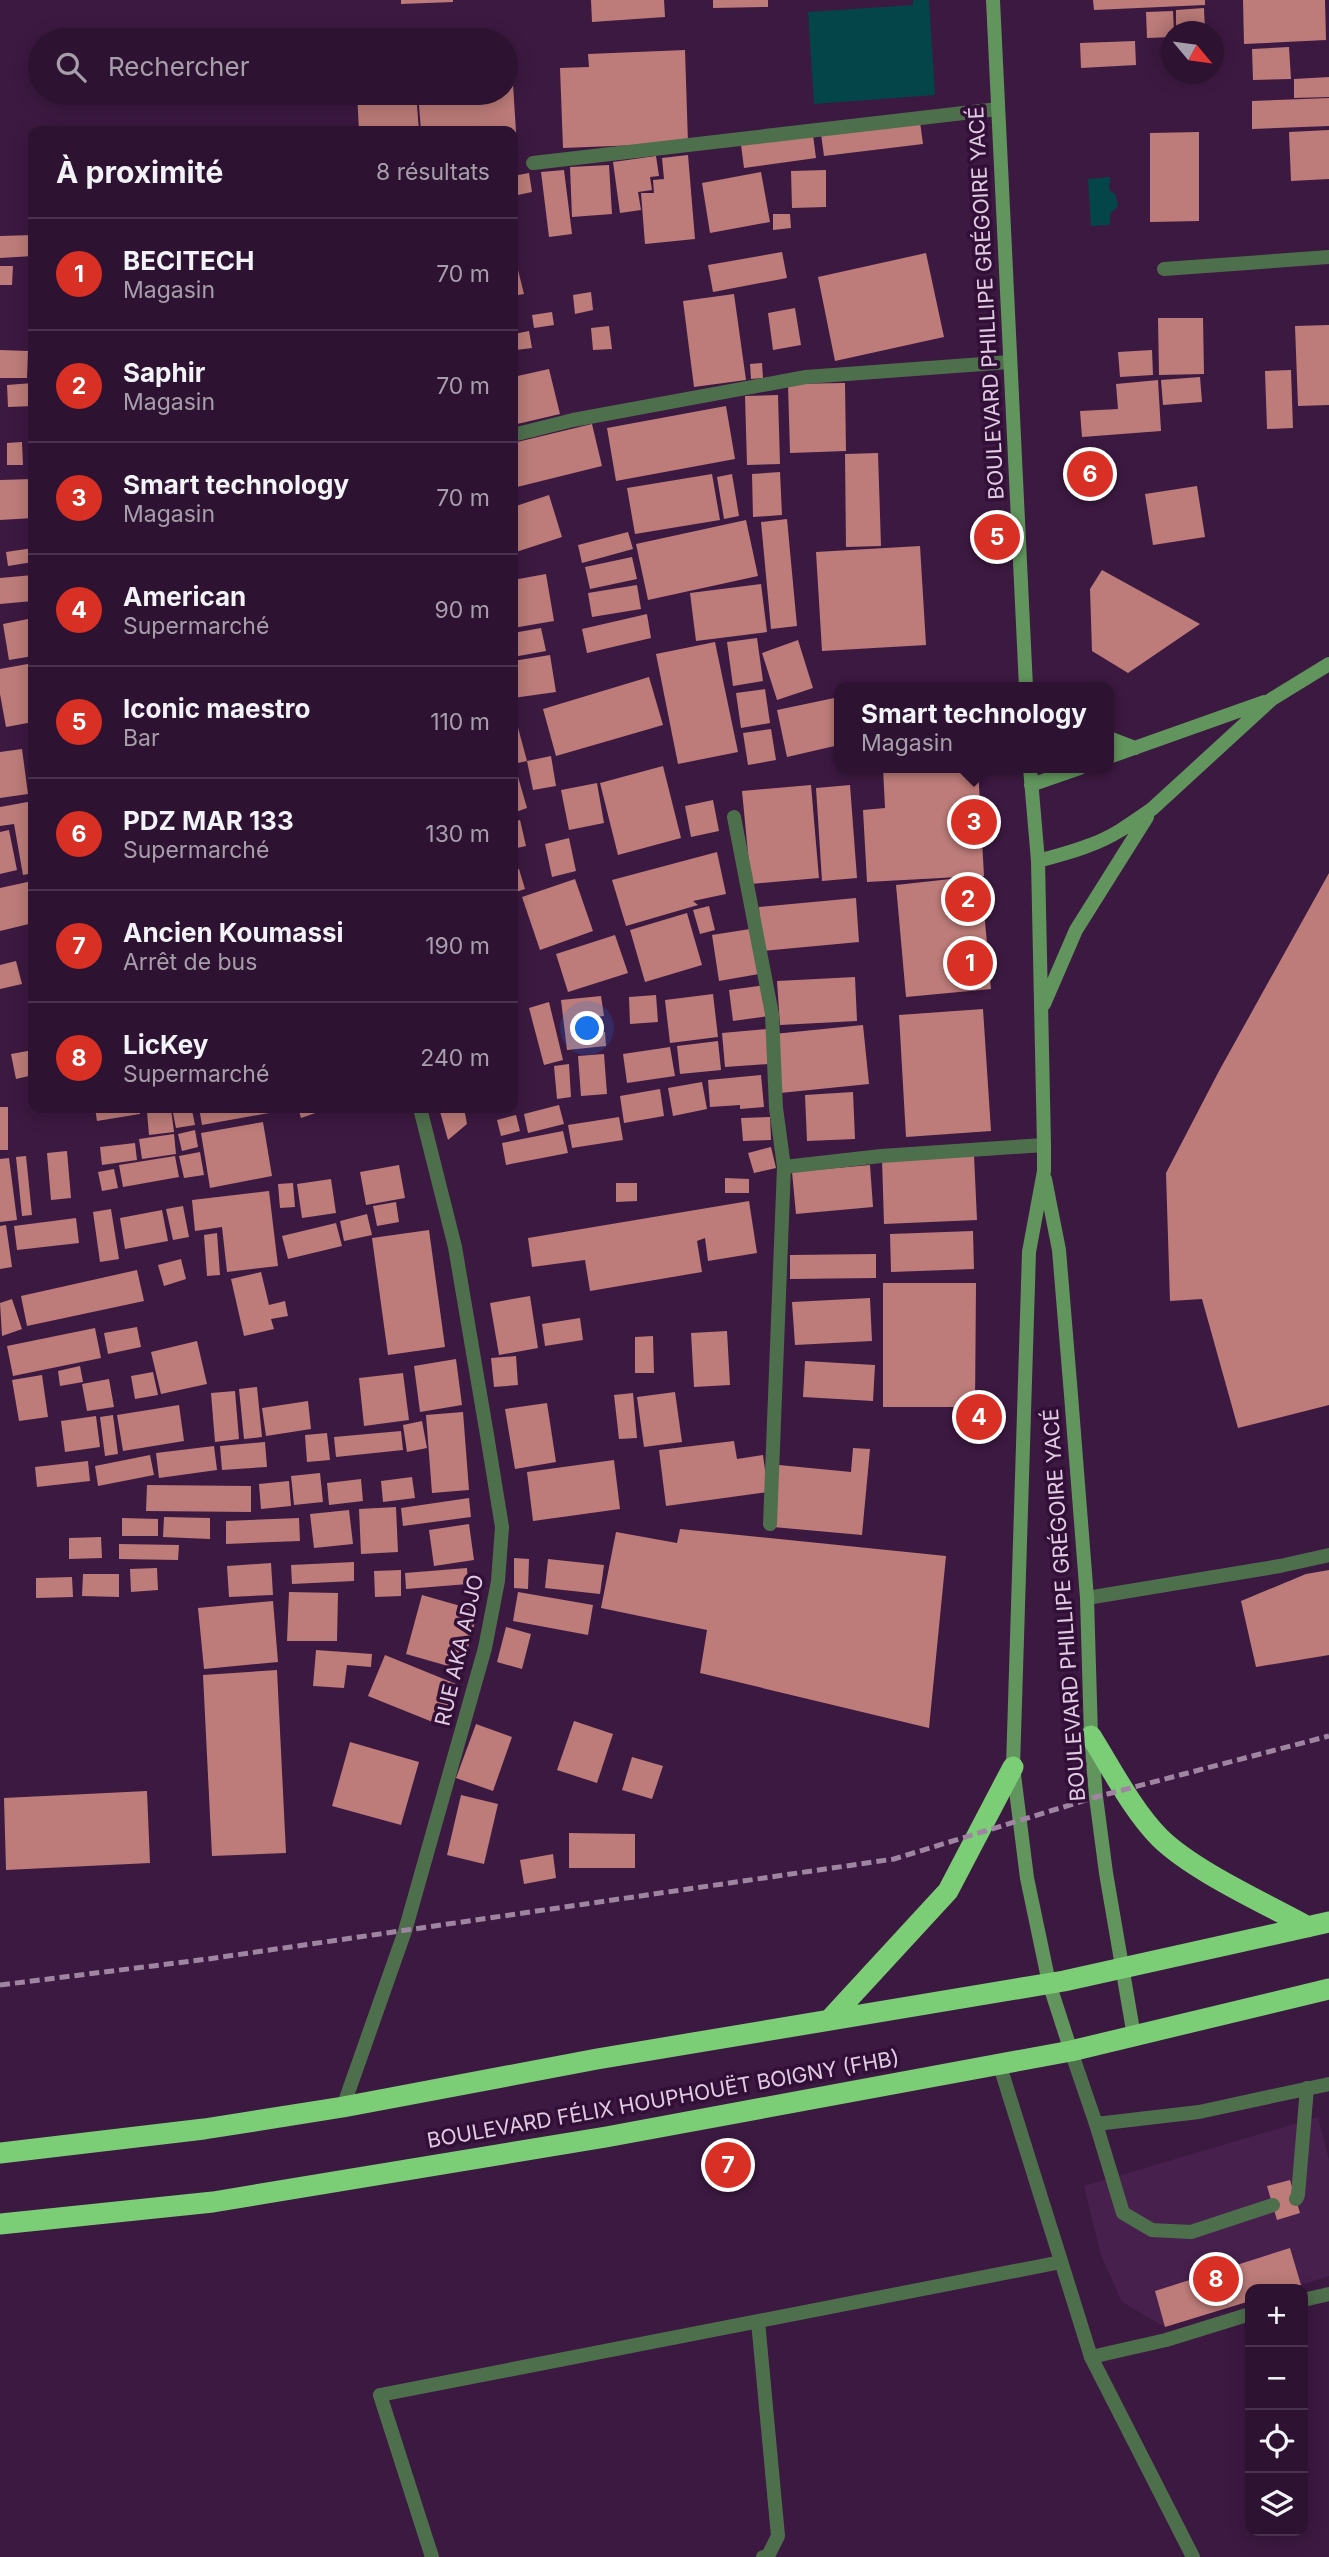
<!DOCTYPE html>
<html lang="fr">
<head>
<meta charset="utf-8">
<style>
  body { margin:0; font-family:Inter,sans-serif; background:#351c39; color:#f1f3f6 }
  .controls { position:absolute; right:21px; bottom:21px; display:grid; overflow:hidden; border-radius:14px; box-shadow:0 4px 18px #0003 }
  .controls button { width:63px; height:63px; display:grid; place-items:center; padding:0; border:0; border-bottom:2px solid #48324d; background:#2d1331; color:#f1f3f6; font:35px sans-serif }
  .compass { position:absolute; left:1161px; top:21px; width:63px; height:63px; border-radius:50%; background:#2d1331; box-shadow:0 4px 18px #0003; rotate:119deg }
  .you { position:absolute; left:588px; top:1029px; width:24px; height:24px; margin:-18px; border:5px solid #fff; border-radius:50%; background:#1a73e8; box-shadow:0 0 0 10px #1a73e833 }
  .badge { display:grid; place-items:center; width:46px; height:46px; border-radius:50%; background:#d93025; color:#fff; font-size:23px; font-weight:700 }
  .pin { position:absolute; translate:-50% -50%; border:4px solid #fff; box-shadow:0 2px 7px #0006 }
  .popup { position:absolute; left:834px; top:682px; width:280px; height:91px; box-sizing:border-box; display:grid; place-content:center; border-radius:14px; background:#2d1331; filter:drop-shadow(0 2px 5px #0005); font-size:23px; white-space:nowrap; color:#a79eab }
  .popup b { font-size:26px; color:#f1f3f6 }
  .popup::after { content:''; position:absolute; left:50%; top:100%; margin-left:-14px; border:14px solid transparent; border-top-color:#2d1331 }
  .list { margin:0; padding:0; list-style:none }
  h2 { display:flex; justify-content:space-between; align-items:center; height:91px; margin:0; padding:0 28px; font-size:30px }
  h2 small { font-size:23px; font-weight:400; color:#a79eab }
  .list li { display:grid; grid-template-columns:46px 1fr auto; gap:21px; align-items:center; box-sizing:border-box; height:112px; padding:0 28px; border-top:2px solid #48324d }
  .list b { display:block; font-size:26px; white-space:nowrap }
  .list p { margin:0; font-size:23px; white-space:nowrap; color:#a79eab }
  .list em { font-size:23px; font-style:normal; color:#a79eab }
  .icon { flex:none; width:38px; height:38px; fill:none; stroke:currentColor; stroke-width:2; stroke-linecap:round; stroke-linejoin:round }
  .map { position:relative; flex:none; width:1329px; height:2557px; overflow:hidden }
  .search { position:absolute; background:#2d1331; box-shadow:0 4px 18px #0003; left:28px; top:28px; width:490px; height:77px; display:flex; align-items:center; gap:18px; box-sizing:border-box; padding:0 24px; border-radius:38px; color:#a79eab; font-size:26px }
  .panel { position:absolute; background:#2d1331; box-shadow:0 4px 18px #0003; left:28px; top:126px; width:490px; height:987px; border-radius:14px }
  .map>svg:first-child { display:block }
  .built { fill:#48204e }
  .water { fill:#044549 }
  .building { fill:#bd7c79 }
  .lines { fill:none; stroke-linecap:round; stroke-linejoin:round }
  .lane { stroke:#4e6f4c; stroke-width:14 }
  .street { stroke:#4e6f4c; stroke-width:14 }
  .secondary { stroke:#61955d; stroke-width:14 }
  .highway { stroke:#7bce75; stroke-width:21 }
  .rail { stroke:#a085a3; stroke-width:5; stroke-dasharray:10 5; stroke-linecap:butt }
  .labels { text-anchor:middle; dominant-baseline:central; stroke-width:7; stroke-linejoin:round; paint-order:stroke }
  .street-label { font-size:21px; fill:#e1cbe3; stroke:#310f36 }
</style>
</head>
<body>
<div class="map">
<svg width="1329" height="2557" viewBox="0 0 1329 2557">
  <rect width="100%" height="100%" fill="#3c1941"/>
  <path class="built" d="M1318,2117L1329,2160V2276L1288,2289H1250V2301L1165,2327L1122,2302L1101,2255L1084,2186Z"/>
  <path class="water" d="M913,0H929L935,95L814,104L808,12L913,5Z
    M1110,177L1109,190L1115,194L1118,206L1110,214V225L1091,226L1088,179Z"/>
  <path class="building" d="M401,0H453V2L401,4Z
    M591,0H664L665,17L592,22Z
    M713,0H768V7L713,8Z
    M1093,0H1205V5L1094,10Z
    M1243,0H1325L1326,40L1244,44Z
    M1204,8L1205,32H1176V10Z
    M1173,11L1174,32H1172V37L1147,38L1146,12Z
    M1135,41L1136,65L1081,68L1080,43Z
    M1289,47L1291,79L1253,80L1252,49Z
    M685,50L688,143L563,148L560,68L589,67L588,54Z
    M506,68H512L517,148H513V131H421L418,93H506Z
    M1329,77V97L1294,98V79Z
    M357,93H416L419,131H359Z
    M1329,98V126L1252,129V101Z
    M920,122L923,144L824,156L821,134Z
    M1329,130V179L1291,181L1289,132Z
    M1199,132V221L1150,222V133Z
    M813,135L816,158L744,168L741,145Z
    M688,155L695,239L645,244L641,193H654L653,180L664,179L662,158Z
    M656,156L659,176L650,177L652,190L638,192L641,210L620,213L613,162Z
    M609,165L612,214L572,217L570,167Z
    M564,170L572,234L549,237L541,172Z
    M826,170V207L792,208L791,171Z
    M761,172L770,222L710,233L702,183Z
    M529,173L532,192L513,196V176Z
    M513,212L517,229L513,230Z
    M773,214H790L791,228L773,230Z
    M33,235V256L0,258V236Z
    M782,252L787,278L713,292L708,265Z
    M926,253L944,337L835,361L818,277Z
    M515,258L524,294L513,296V259Z
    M0,266H13L12,285H0Z
    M591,292L593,310L575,314L573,295Z
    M734,294L746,380L694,387L683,301Z
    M795,308L801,345L773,350L768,313Z
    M552,312L554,325L534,328L532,315Z
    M1158,318H1203L1204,374L1159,375Z
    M1329,325V405L1298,406L1295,326Z
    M609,326L612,349L593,350L591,328Z
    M529,331L532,348L516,350L514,334Z
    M0,350L28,351L27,378H0Z
    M1152,350L1153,375L1120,377L1118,352Z
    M762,363L763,378L751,379L750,364Z
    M549,369L560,414L513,425V377Z
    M1291,370L1293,428L1267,429L1265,371Z
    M1200,377L1202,402L1163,405L1161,380Z
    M1158,380L1161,431L1082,437L1080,411L1118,409L1116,384Z
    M33,383V406L8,407L7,385Z
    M845,383L846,451L790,453L788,384Z
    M778,395L780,464L747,465L745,396Z
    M726,406L735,459L616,481L607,428Z
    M592,424L602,466L513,488V443Z
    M22,442L23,465H7V443Z
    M878,453L881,546L846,547L845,454Z
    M780,472L782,515L753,517L752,474Z
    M712,474L720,520L635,534L627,488Z
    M732,474L739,516L724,519L717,477Z
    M33,479V518L0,520V480Z
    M1197,486L1205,537L1153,545L1145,494Z
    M549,495L562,537L513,553V507Z
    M787,519L797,626L771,629L761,522Z
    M746,520L758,576L648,600L636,544Z
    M628,532L633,549L582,563L578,545Z
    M920,546L926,645L822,651L816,552Z
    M33,548V562L8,566L6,552Z
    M632,557L637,579L590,589L585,567Z
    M1102,570L1200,624L1128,673L1092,651L1090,589Z
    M546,574L554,621L513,628V580Z
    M33,575V601L0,604V578Z
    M761,584L767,632L696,641L690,593Z
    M637,585L641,609L592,617L588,593Z
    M647,614L651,638L587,653L582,629Z
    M33,618V656L9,660L3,624Z
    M541,628L546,651L513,657V633Z
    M757,638L763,681L733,686L727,642Z
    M798,640L813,688L777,700L762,653Z
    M715,642L738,752L678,764L656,654Z
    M550,655L556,692L513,698V661Z
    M33,663V722L6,727L0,694V669Z
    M649,677L663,725L556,756L543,709Z
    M765,689L770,723L741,728L736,693Z
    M839,697V745L787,757L777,710Z
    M513,709L527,761L513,764Z
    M771,729L776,760L748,765L743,733Z
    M33,745V773H31L29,746Z
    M22,749L28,794L0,798V752Z
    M551,756L556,786L533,790L527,761Z
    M663,766L681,838L618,855L600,783Z
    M883,768H978L984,876H981L991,989L906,997L896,885L978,876L867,882L863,810L885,808Z
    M513,770H516L527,808L513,813Z
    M597,783L604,823L569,830L561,790Z
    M811,785L819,878L751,884L742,791Z
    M850,785L857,878L822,881L816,788Z
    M713,800L719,831L691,837L685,806Z
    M33,801V873L23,875L14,824L0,826V807Z
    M520,820L526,846L513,849V822Z
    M9,830L17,870L0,874V832Z
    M569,838L576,871L552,877L545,844Z
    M717,852L726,894L693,901L698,905L626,926L612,880Z
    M519,869L525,889L513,893V871Z
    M1329,873V1405L1238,1428L1202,1299L1170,1301L1166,1173L1219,1071Z
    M575,879L593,931L540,950L522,897Z
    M32,881L33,923L0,931V888Z
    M856,898L859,942L762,951L759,907Z
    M709,906L715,930L700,934L693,910Z
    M687,913L702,965L645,982L630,930Z
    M750,929L759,974L719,981L712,935Z
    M615,935L628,973L568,992L556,954Z
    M16,961L22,984L0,989V965Z
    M855,977L857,1021L780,1025L777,981Z
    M765,985L769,1016L733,1021L729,990Z
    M713,994L718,1037L670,1043L665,1000Z
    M656,995L658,1022L630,1024L629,997Z
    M601,996L604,1016L587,1018L589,1034L605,1032L606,1046L567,1050L561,1000Z
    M549,1002L563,1060L544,1065L529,1008Z
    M983,1009L991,1131L906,1137L899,1015Z
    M863,1025L869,1084L780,1093L774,1034Z
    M767,1029L769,1064L725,1067L722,1033Z
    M718,1041L721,1070L680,1074L677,1046Z
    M670,1047L675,1076L627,1083L623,1054Z
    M33,1050V1075L16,1079L11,1054Z
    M604,1054L607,1094L581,1096L578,1056Z
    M569,1064L571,1097L557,1099L554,1066Z
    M761,1075L764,1107L740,1109V1105L710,1107L708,1080Z
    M702,1082L707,1109L673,1116L668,1088Z
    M660,1089L664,1116L624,1123L620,1096Z
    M853,1092L855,1139L807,1141L805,1095Z
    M559,1105L564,1124L528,1133L524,1114Z
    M0,1107H8V1150H0Z
    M95,1108H139L140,1114L97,1121Z
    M199,1108H268L269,1113L202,1125Z
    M298,1108H330L301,1118Z
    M439,1108H464L467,1124L448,1140Z
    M171,1109L174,1132L149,1135L147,1112Z
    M192,1110L195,1125L176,1128L173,1113Z
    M516,1115L520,1131L501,1136L497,1120Z
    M619,1117L623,1140L572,1148L568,1125Z
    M770,1117L771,1140L743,1141L741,1118Z
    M263,1122L272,1176L210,1188L201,1133Z
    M195,1130L198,1147L182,1151L178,1134Z
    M563,1131L568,1153L506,1165L502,1143Z
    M174,1134L176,1154L142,1159L139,1139Z
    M135,1143L137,1160L102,1165L100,1147Z
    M771,1147L776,1168L754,1173L748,1153Z
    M67,1151L71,1198L51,1200L47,1153Z
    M200,1152L204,1175L184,1178L179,1156Z
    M974,1155L977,1220L884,1224L882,1159Z
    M26,1156L32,1215L22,1216L16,1157Z
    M175,1156L179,1177L123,1187L119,1165Z
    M9,1158L17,1220L0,1222V1159Z
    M399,1165L405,1198L366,1205L360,1172Z
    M870,1165L873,1207L796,1214L792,1172Z
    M114,1169L118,1188L102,1191L98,1172Z
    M725,1178L749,1179V1193H725Z
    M331,1179L336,1213L302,1218L297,1184Z
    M293,1183L295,1207L280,1208L278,1184Z
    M616,1183H637V1201L616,1202Z
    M269,1191L278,1266L227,1272L222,1227L195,1231L192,1200Z
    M749,1201L757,1253L708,1261L705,1238L697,1241L702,1272L590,1291L585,1260L532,1267L528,1238Z
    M396,1202L399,1222L377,1226L373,1206Z
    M183,1206L189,1237L173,1240L166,1209Z
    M111,1209L119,1259L100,1262L93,1212Z
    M162,1210L168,1241L125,1249L120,1218Z
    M367,1214L372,1235L344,1241L340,1221Z
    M76,1218L79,1243L17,1250L14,1226Z
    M336,1223L342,1246L288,1259L282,1236Z
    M6,1225L12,1267L0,1269V1226Z
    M429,1230L445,1347L388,1355L372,1238Z
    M973,1231L974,1269L891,1272L890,1234Z
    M217,1233L220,1275L207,1276L204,1235Z
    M876,1254V1278L790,1279V1255Z
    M181,1259L186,1279L164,1286L158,1265Z
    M137,1270L144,1301L27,1326L21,1296Z
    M261,1272L269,1305L285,1301L288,1316L271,1319L274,1329L244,1336L231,1279Z
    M883,1283H976L975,1407H883Z
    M530,1296L538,1348L499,1355L490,1303Z
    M870,1298L872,1341L795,1345L792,1302Z
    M12,1299L22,1329L2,1336L0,1303Z
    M580,1318L583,1340L545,1346L542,1324Z
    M137,1327L141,1347L108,1354L104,1333Z
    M95,1328L101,1358L13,1376L7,1346Z
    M727,1331L730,1385L694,1387L691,1333Z
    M653,1336L654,1373H635V1337Z
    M197,1341L207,1384L161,1394L151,1352Z
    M516,1356L518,1385L494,1387L491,1358Z
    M456,1359L462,1405L420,1412L414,1366Z
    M805,1361L875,1365L873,1401L803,1397Z
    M80,1366L83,1382L60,1386L58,1371Z
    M153,1372L158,1395L135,1399L131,1376Z
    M403,1373L409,1420L364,1426L359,1378Z
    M42,1375L48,1417L19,1421L12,1380Z
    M109,1379L114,1407L87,1411L82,1384Z
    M257,1387L262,1437L244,1439L239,1389Z
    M235,1391L239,1439L215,1442L211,1393Z
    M675,1392L682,1442L644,1447L637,1397Z
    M633,1393L637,1438L619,1439L614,1395Z
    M308,1401L311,1429L266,1436L262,1408Z
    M547,1403L556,1462L515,1469L505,1409Z
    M179,1405L184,1441L123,1451L117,1415Z
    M463,1412L469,1490L432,1493L426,1415Z
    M113,1415L118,1454L105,1456L100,1417Z
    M96,1416L100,1447L65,1452L61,1421Z
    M422,1421L427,1448L407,1452L403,1425Z
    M401,1431L403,1450L336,1457L334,1437Z
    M327,1433L330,1460L307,1462L305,1435Z
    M734,1441L737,1459L763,1455L768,1492L666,1506L659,1450Z
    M265,1442L267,1467L222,1470L220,1446Z
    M214,1446L217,1470L159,1478L156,1453Z
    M853,1448L870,1449L862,1535L773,1527L779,1465L851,1472Z
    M150,1455L154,1475L98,1486L95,1466Z
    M614,1460L620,1509L533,1521L527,1472Z
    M88,1461L90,1481L37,1487L35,1467Z
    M320,1473L323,1502L294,1505L291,1476Z
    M412,1477L415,1498L383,1502L381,1481Z
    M361,1479L363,1501L329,1505L327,1483Z
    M289,1481L291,1506L261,1509L259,1484Z
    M147,1485L251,1486V1512L146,1511Z
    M469,1498L471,1517L403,1526L401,1508Z
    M396,1507L398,1552L361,1554L359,1509Z
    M349,1510L353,1544L314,1548L310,1514Z
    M164,1517L210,1518V1539L163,1537Z
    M122,1518L158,1519V1536H122Z
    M299,1518L300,1541L226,1544V1521Z
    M469,1524L474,1560L434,1566L429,1530Z
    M680,1529L946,1556L929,1728L700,1673L707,1630L601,1608L616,1532L677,1543Z
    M101,1537L102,1558L69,1559V1538Z
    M119,1544L179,1545L178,1560L119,1559Z
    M514,1558L529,1559L528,1589L514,1588Z
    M548,1559L604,1565L600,1594L545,1588Z
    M354,1562V1581L292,1584L291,1565Z
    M271,1563L273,1595L229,1597L227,1566Z
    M157,1568L158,1590L131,1592L130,1569Z
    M467,1568L468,1584L406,1589L405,1573Z
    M401,1570V1596L375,1597L374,1571Z
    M1329,1570V1655L1256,1667L1241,1601L1306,1574Z
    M83,1574H119V1597L82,1596Z
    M72,1577L73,1597L36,1598V1578Z
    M289,1592L338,1593L337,1641H287Z
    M518,1592L593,1605L588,1635L513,1621Z
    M422,1595L478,1611L462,1670L406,1654Z
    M273,1601L278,1662L204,1669L198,1608Z
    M506,1627L531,1634L522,1669L497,1662Z
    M316,1650L372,1654L371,1667L347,1665L344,1688L313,1686Z
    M385,1655L456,1684L440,1725L368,1696Z
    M277,1670L286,1853L212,1856L203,1675Z
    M574,1721L613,1734L597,1783L557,1770Z
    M476,1724L512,1737L493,1791L456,1778Z
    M350,1742L419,1762L401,1825L332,1806Z
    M632,1757L663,1766L652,1799L622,1790Z
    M147,1791L150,1863L6,1870L4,1798Z
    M461,1795L498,1804L484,1864L447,1855Z
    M569,1833L635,1834V1868H569Z
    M553,1854L556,1878L524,1884L520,1860Z
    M1290,2180L1300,2213L1277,2220L1267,2186Z
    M1290,2248L1301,2285L1288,2289H1250V2301L1165,2327L1155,2291Z"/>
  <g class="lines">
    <path class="lane" d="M1087,1598L1280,1566L1329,1555
      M1096,2124L1123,2213L1152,2230L1191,2232L1273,2205
      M1296,2199L1298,2195L1307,2088
      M758,2321L778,2536L768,2556L763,2557
      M1091,2357L1193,2557
      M432,2557L380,2395L1061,2262"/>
    <path class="street" d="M533,163L998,109
      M1164,269L1329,257
      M513,435L573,420L806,377L1010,362
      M734,817L772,1014L776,1108L784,1167L770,1524
      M784,1167L881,1156L1044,1145
      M1071,2051L1096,2124L1199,2112L1329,2084
      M999,2063L1091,2357L1166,2340L1250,2314
      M343,2107L405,1931L485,1648L498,1581L502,1527L487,1435L455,1247L420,1108
      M1303,2300L1329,2294"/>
    <path class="secondary" d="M993,0L1026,687
      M1109,738L1135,748
      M1109,757L1264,702
      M1030,768L1038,861L1044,1145V1171L1029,1252L1013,1767L1027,1878L1049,1983L1071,2051
      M1031,785L1080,768
      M1038,861C1055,856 1073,852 1090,845C1113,837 1132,823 1152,809L1272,699L1329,664
      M1044,1004L1076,930L1147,817
      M1045,1179L1059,1250L1071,1395L1087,1598L1091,1736L1096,1797L1106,1873L1134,2036"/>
    <path class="highway" d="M1091,1736C1111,1768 1133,1811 1160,1838C1195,1872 1265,1903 1308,1927
      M831,2018L948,1891L1013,1767
      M0,2153L204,2129L343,2107L597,2059L1064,1981L1329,1922
      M0,2224L213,2202L606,2137L1071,2051L1329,1989"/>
    <path class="rail" d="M0,1985L208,1959L894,1859L1096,1797L1329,1736"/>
  </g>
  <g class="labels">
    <g class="street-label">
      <text transform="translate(986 303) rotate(-93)">BOULEVARD PHILLIPE GRÉGOIRE YACÉ</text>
      <text transform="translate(1064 1605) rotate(-94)">BOULEVARD PHILLIPE GRÉGOIRE YACÉ</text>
      <text transform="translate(459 1650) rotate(-77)">RUE AKA ADJO</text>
      <text transform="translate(663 2099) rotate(-10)">BOULEVARD FÉLIX HOUPHOUËT BOIGNY (FHB)</text>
    </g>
  </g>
</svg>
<div class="controls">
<button>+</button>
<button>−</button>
<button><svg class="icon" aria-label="locate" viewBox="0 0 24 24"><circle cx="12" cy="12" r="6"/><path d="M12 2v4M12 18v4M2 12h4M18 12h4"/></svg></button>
<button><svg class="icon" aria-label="layers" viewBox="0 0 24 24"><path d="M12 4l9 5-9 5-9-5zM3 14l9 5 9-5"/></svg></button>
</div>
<svg class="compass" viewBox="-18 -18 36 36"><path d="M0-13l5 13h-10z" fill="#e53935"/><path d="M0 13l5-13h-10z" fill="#a79eab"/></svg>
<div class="you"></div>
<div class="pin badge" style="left:970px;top:963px">1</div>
<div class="pin badge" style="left:968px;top:899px">2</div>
<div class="pin badge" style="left:974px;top:822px">3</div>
<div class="popup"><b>Smart technology</b>Magasin</div>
<div class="pin badge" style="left:979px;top:1417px">4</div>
<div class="pin badge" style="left:997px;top:537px">5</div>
<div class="pin badge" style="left:1090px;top:474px">6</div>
<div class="pin badge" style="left:728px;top:2165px">7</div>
<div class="pin badge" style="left:1216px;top:2279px">8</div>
<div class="search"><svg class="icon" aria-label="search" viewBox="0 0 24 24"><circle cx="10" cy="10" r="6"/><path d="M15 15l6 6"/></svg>Rechercher</div>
<section class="panel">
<h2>À proximité<small>8 résultats</small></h2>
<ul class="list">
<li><span class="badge">1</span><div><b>BECITECH</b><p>Magasin</p></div><em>70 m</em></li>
<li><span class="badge">2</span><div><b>Saphir</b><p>Magasin</p></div><em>70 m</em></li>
<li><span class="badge">3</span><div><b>Smart technology</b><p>Magasin</p></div><em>70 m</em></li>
<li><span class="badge">4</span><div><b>American</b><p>Supermarché</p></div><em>90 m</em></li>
<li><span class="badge">5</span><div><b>Iconic maestro</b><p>Bar</p></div><em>110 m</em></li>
<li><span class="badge">6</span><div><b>PDZ MAR 133</b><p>Supermarché</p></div><em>130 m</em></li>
<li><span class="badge">7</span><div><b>Ancien Koumassi</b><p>Arrêt de bus</p></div><em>190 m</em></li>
<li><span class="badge">8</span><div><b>LicKey</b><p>Supermarché</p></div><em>240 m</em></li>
</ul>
</section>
</div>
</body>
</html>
